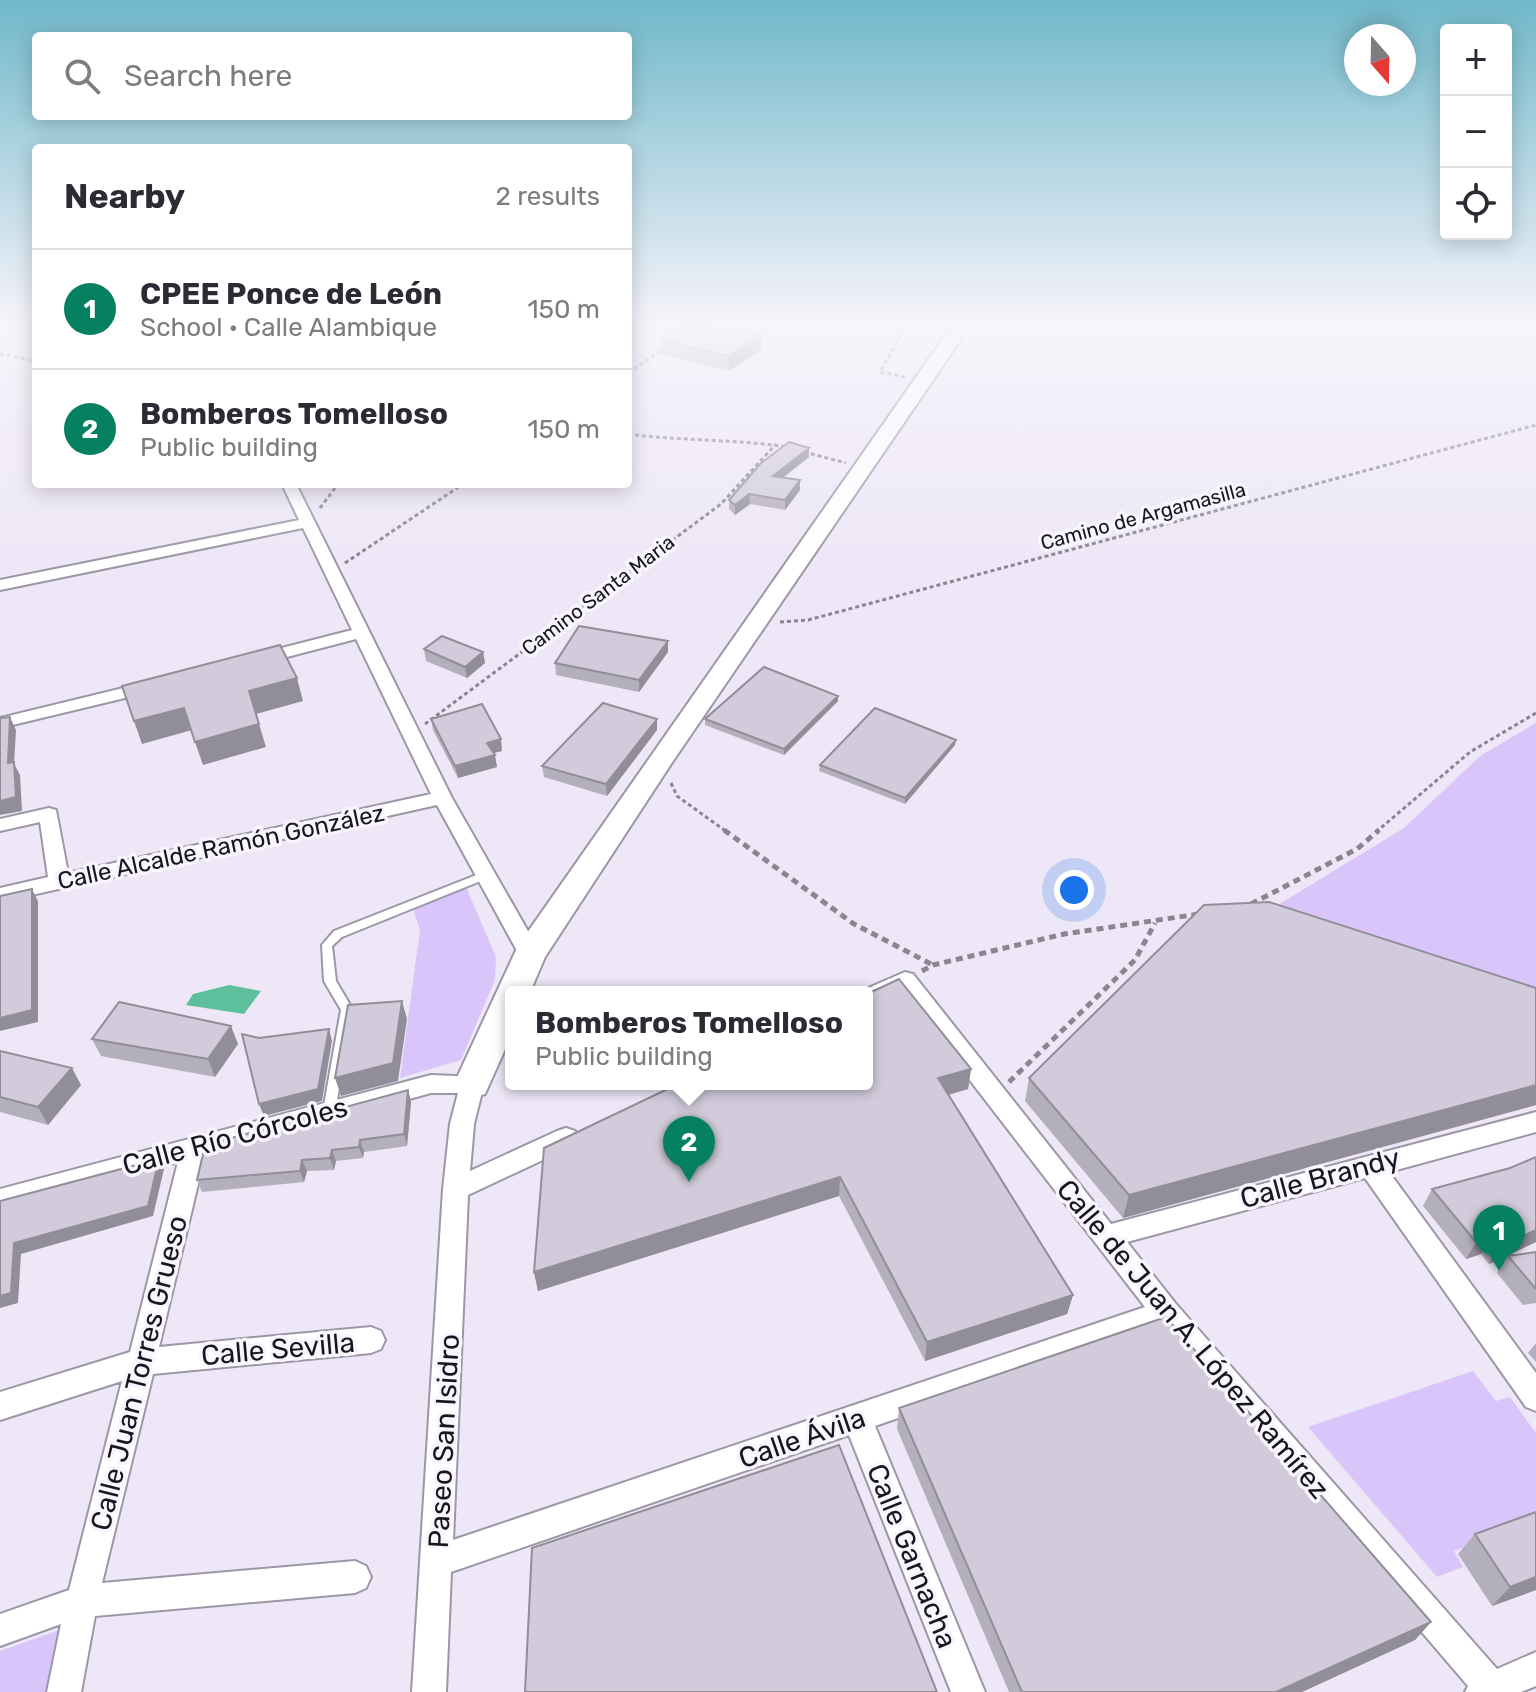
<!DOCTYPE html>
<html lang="en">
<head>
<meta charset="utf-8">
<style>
  body { margin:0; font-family:Rubik,sans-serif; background:#f7f7f7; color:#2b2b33 }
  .controls { position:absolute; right:24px; top:24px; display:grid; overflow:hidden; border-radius:8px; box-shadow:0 4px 20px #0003 }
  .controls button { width:72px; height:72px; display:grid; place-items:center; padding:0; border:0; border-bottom:2px solid #e1e1e2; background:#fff; color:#2b2b33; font:40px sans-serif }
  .compass { position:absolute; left:1344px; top:24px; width:72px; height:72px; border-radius:50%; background:#fff; box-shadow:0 4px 20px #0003; rotate:160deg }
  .you { position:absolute; left:1074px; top:890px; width:28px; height:28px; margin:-20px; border:6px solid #fff; border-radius:50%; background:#1a73e8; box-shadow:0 0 0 12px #1a73e833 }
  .badge { display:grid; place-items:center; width:52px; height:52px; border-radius:50%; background:#058161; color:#fff; font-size:26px; font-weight:700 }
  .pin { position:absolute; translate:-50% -66px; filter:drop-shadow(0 2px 4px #0008) }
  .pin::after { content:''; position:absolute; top:42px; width:28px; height:24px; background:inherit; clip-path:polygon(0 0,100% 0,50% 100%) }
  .popup { position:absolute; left:505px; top:986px; width:368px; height:104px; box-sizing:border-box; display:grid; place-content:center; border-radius:8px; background:#fff; filter:drop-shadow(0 2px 6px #0005); font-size:26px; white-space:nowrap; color:#7c7c81 }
  .popup b { font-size:30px; color:#2b2b33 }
  .popup::after { content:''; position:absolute; left:50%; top:100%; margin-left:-16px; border:16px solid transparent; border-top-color:#fff }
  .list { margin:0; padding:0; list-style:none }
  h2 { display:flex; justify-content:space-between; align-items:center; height:104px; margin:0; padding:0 32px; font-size:34px }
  h2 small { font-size:26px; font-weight:400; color:#7c7c81 }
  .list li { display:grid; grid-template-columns:52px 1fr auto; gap:24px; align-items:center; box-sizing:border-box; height:120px; padding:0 32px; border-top:2px solid #e1e1e2 }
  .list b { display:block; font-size:30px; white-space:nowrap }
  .list p { margin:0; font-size:26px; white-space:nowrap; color:#7c7c81 }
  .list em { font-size:26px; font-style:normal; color:#7c7c81 }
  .icon { flex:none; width:44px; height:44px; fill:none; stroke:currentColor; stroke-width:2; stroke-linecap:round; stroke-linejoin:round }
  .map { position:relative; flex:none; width:1536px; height:1692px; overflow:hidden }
  .search { position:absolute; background:#fff; box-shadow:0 4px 20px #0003; left:32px; top:32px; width:600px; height:88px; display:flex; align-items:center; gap:20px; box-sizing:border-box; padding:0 28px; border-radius:8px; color:#7c7c81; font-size:30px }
  .panel { position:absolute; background:#fff; box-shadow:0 4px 20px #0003; left:32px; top:144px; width:600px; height:344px; border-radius:8px }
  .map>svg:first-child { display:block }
  .green { fill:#d9c5f9 }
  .water { fill:#5dbf9c }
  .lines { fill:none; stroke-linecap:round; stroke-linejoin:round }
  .lane-casing { stroke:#9c97a6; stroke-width:4 }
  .street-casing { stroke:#9c97a6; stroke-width:4 }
  .secondary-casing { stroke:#9c97a6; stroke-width:4 }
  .path-far1 { stroke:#898591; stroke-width:3; stroke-dasharray:4 3; stroke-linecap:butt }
  .path { stroke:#898591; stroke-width:5; stroke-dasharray:7 5; stroke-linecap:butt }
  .lane { fill:#fff; fill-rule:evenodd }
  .street { fill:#fff; fill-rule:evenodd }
  .secondary { fill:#fff; fill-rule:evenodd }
  .wall { fill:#b4afbc }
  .shaded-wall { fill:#928e99 }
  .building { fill:#d1cbdb; stroke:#928e99; stroke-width:2 }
  .labels { text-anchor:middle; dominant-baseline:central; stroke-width:7; stroke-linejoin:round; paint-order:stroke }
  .far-street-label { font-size:20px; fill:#18161c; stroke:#f9f5ff }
  .street-label { font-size:24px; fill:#18161c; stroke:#f9f5ff }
  .near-street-label { font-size:28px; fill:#18161c; stroke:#f9f5ff }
</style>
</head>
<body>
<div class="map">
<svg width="1536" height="1692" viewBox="0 0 1536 1692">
  <rect width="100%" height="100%" fill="#ede7f7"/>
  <path class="green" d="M1536,723V1009L1273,908L1404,828L1480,756Z
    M466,887L496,957L495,980L461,1060L400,1078L420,930L412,905Z
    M1473,1371L1496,1401L1510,1397L1536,1433V1521L1454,1551L1463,1567L1437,1577L1308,1427Z
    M59,1630L46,1692H0V1651Z"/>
  <path class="water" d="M229,985L261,991L244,1014L186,1005L193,994Z"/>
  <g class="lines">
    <defs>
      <path id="lane" d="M484,872L488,874L489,876L488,878L342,937L332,946L336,981L353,1010L335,1111L333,1114L329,1116L325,1114L323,1111L341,1010L324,981L322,945L334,931Z"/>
      <path id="street" d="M282,484H296L452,798L541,954L538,960H522L437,805L0,902V888L48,877L40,822L0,831V819L49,808L56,810L68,873L431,794L356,639L260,664L251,659L254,655L352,630L303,528L0,590V580L299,520Z
        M148,682L157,687L154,691L0,728V718Z
        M905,972L913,974L1111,1224L1536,1112V1132L1389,1172L1536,1373V1411L1526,1407L1365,1178L1127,1242L1176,1304L1497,1669L1536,1652V1686L1521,1692H1465L1468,1686L1161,1327L875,1426L985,1692H951L849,1435L451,1572L446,1692H412L443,1189L450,1124L458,1093H431L205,1155L159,1347L371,1327L381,1331L385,1340L381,1349L371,1353L153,1374L102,1583L355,1561L366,1566L371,1577L366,1588L355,1593L95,1616L81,1692H47L61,1624L0,1646V1614L69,1590L122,1381L0,1420V1392L130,1352L178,1162L0,1211V1189L431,1075L480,1077L484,1084L474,1124L470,1171L557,1131L566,1128L575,1131L578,1138L575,1145L468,1195L453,1540L1145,1307L901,991L867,1006V992H859Z"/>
      <path id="secondary" d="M954,323H972L671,764L545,957L530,992H511V1036L485,1094L472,1098L459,1094L454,1084L518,946Z"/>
    </defs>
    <use href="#lane" class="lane-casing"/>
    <use href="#street" class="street-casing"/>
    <use href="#secondary" class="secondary-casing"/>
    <path class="path-far1" d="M0,354L36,361
      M628,373L663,349
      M905,377L880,372L908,323
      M628,434C681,441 735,439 788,447
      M804,452L846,463
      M320,508L338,484
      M345,563L463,484
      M780,622L808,620L1536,425
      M425,724L721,504L776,444
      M671,783L677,796L727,832
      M1376,832L1470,752L1536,713"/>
    <path class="path" d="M724,830L854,924L933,965
      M1251,904L1357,849L1379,830
      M922,971L933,965L1064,934L1199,914
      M1009,1082L1135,960L1155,923"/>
    <use href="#lane" class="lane"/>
    <use href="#street" class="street"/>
    <use href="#secondary" class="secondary"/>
  </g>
  <path class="wall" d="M728,332L761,335L762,349L729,371L661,354V340Z
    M809,448V457L783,478L800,490L785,510L750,504L735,515L729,509V500Z
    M668,641V652L639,692L556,675L555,663Z
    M424,649L483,652L485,663L467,678L426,661Z
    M838,696V701L784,755L705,725V719Z
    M431,719L502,751L494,753L497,767L458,778L433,730Z
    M657,730L607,796L544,777L542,766Z
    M955,745L905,804L819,771L820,765Z
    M1536,988V1105L1123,1218L1025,1101L1029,1078Z
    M92,1039L238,1044L215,1077L101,1056Z
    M0,1051L81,1085L48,1125L0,1112Z
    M971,1069L968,1089L949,1095L1073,1295L1067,1314L925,1361L839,1196L538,1291L534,1272Z
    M408,1090L411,1102L407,1146L364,1152L363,1158L336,1161L334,1170L307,1171L304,1182L202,1192L197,1180Z
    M1536,1157V1242L1489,1264L1481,1254L1466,1259L1423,1206L1432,1189L1510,1168Z
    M1536,1252V1303L1523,1305L1497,1273L1508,1256Z
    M1536,1343V1362L1528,1353Z
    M899,1408L1431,1622L1415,1640L1302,1692H1009L897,1429Z
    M1475,1534L1536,1590L1492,1606L1458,1554Z"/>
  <path class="shaded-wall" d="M761,335L762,349L729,371L728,356Z
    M809,448V457L772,486L773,476Z
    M800,480V490L785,510V500Z
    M749,494L750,504L735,515V505Z
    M668,641V652L639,692V680Z
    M483,652L485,663L467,678L465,667Z
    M297,678L303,701L256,714L249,691Z
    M838,696V701L784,755V749Z
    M184,708L192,730L142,744L134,721Z
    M10,717L16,730L14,764L20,775L22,811L0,815V801L8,763Z
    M657,719V730L607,796L606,784Z
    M259,724L266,747L203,765L195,742Z
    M501,739L502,751L489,754L487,743Z
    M956,740L955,745L905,804V798Z
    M495,755L497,767L458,778L455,766Z
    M32,889L38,901V1022L0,1031V1018Z
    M402,1001L407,1019L398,1081L341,1096L335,1078Z
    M231,1026L238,1044L215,1077L208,1059Z
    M329,1029L332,1041L322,1101L264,1116L259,1104Z
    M72,1068L81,1085L48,1125L38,1107Z
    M971,1069L968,1089L936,1098L938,1078Z
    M1536,1085V1105L1123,1218L1129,1195Z
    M408,1090L411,1102L407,1146L404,1134Z
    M360,1140L364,1152L363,1158L359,1147Z
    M332,1150L336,1161L334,1170L330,1158Z
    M159,1159L164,1169L153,1216L21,1254L18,1303L0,1308V1296L14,1243Z
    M302,1160L307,1171L304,1182L300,1171Z
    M840,1177L839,1196L538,1291L534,1272Z
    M1536,1230V1242L1489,1264L1500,1247Z
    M1492,1237L1481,1254L1466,1259L1476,1242Z
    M1073,1295L1067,1314L925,1361L927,1342Z
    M1536,1577V1590L1492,1606L1510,1587Z
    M1431,1622L1415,1640L1302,1692H1276Z"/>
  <path class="building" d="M688,323L728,332L734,328L761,335L728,356L661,340Z
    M789,442L809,448L773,476L800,480L785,500L749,494L735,505L729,500L760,464Z
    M579,626L668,641L639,680L555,663Z
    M442,636L483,652L465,667L424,649Z
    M280,645L297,678L249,691L259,724L195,742L184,708L134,721L122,686Z
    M764,667L838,696L784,749L705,719Z
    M603,703L657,719L606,784L542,766Z
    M482,704L501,739L487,743L495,755L455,766L431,719Z
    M875,708L956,740L905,798L820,765Z
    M10,717L8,763L14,762L16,797L0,801V718Z
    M32,889V1010L0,1018V896Z
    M1269,902L1536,988V1085L1129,1195L1029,1078L1204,905Z
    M899,979L971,1069L938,1078L1073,1295L927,1342L840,1177L534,1272L544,1148L678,1084H867V994Z
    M402,1001L393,1063L335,1078L348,1005Z
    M119,1002L231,1026L208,1059L92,1039Z
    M329,1029L318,1089L259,1104L242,1034L259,1038Z
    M0,1051L72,1068L38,1107L0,1097Z
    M408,1090L404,1134L360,1140L359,1147L332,1150L330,1158L302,1160L300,1171L197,1180L205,1145Z
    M1536,1157V1230L1500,1247L1492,1237L1476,1242L1432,1189L1510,1168Z
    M159,1159L148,1206L14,1243L11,1293L0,1296V1201Z
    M1536,1252V1288H1535L1508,1256Z
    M1166,1317L1431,1622L1276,1692H1022L899,1408Z
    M839,1445L937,1692H525L532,1548Z
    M1536,1512V1577L1510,1587L1475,1534Z"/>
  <linearGradient id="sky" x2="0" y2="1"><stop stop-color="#70b8ca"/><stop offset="0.58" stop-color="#f7f4fb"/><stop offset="1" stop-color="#f7f4fb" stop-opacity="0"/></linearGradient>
  <rect width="1536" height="560" fill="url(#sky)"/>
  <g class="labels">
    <g class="far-street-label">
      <text transform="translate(1143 516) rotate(-15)">Camino de Argamasilla</text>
      <text transform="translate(598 595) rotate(-37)">Camino Santa Maria</text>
    </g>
    <g class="street-label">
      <text transform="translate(221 847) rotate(-12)">Calle Alcalde Ramón González</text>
    </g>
    <g class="near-street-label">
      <text transform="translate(235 1136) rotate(-15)">Calle Río Córcoles</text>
      <text transform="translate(1320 1178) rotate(-15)">Calle Brandy</text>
      <text transform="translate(1193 1339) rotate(50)">Calle de Juan A. López Ramírez</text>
      <text transform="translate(278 1349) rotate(-5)">Calle Sevilla</text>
      <text transform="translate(139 1373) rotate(-76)">Calle Juan Torres Grueso</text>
      <text transform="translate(802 1438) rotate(-19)">Calle Ávila</text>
      <text transform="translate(444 1441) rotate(-87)">Paseo San Isidro</text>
      <text transform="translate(912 1556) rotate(68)">Calle Garnacha</text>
    </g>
  </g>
</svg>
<div class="controls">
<button>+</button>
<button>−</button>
<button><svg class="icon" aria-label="locate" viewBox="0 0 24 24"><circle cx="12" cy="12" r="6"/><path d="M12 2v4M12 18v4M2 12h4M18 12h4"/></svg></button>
</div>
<svg class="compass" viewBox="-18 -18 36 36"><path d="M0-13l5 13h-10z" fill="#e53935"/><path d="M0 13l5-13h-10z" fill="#7c7c81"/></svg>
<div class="you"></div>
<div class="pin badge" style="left:1499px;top:1271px">1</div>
<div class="pin badge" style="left:689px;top:1182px">2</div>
<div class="popup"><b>Bomberos Tomelloso</b>Public building</div>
<div class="search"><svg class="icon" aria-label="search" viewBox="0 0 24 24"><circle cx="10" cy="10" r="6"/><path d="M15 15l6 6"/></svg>Search here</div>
<section class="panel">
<h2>Nearby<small>2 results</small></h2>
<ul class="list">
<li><span class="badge">1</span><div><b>CPEE Ponce de León</b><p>School · Calle Alambique</p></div><em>150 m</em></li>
<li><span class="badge">2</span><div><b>Bomberos Tomelloso</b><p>Public building</p></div><em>150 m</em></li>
</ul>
</section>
</div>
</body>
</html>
